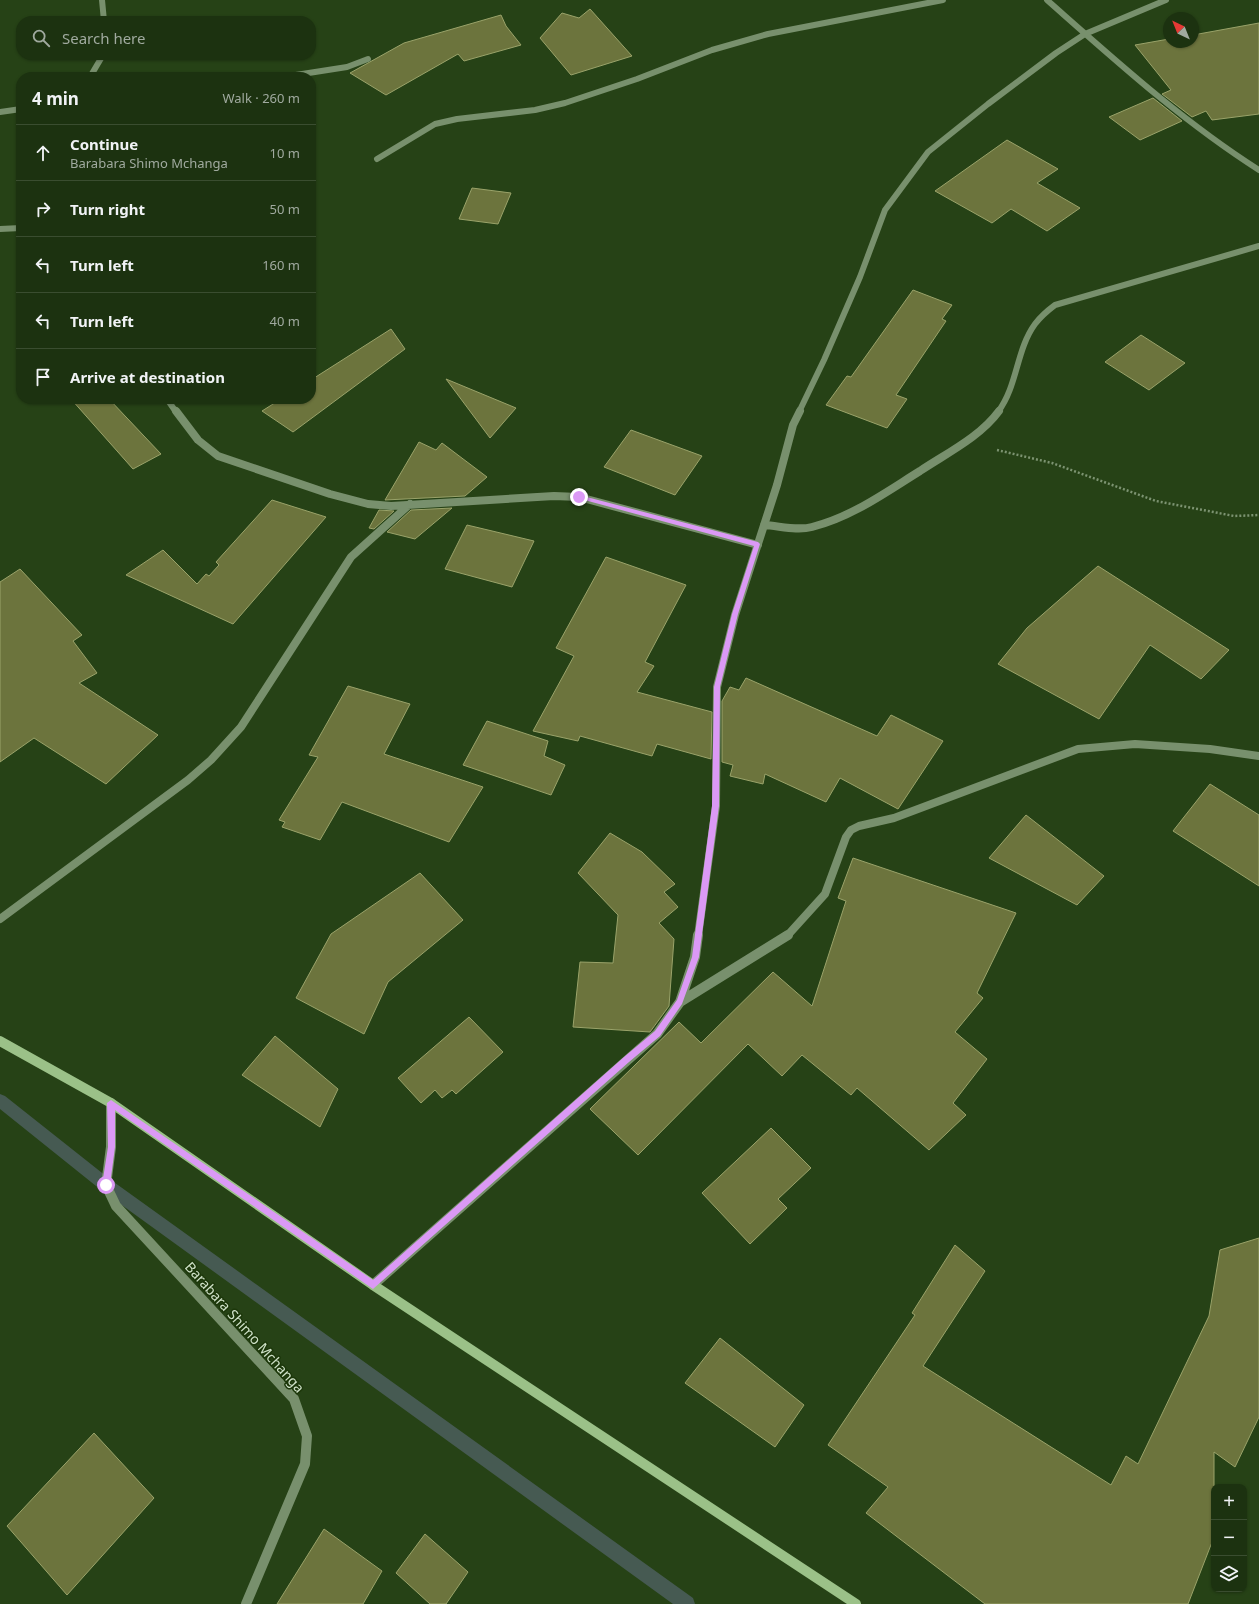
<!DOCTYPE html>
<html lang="en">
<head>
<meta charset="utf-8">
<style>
  body { margin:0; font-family:"Noto Sans",sans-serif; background:#293e1e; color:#f1f3f6 }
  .controls { position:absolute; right:12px; bottom:12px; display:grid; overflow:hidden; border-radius:8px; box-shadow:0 1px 3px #0004 }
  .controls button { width:36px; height:36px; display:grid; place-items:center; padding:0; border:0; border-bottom:1px solid #3a4d30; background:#1c3210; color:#f1f3f6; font:20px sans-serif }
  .compass { position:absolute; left:1163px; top:12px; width:36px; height:36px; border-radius:50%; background:#1c3210; box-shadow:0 1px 3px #0004; rotate:317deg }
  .stop { position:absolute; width:12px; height:12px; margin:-9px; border:3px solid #db99f5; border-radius:50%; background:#fff }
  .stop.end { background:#db99f5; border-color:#fff; box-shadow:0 1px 4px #0008 }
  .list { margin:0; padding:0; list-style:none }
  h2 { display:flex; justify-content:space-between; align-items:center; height:52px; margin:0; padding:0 16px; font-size:17px }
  h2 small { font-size:13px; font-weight:400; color:#a0aa9f }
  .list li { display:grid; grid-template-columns:26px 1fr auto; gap:12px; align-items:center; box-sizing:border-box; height:56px; padding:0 16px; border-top:1px solid #3a4d30 }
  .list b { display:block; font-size:15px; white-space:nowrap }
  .list p { margin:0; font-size:13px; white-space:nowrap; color:#a0aa9f }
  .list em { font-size:13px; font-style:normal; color:#a0aa9f }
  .icon { flex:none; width:22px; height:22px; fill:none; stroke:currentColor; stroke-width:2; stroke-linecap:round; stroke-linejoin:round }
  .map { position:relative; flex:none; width:1259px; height:1604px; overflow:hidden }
  .search { position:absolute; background:#1c3210; box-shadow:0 1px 3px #0004; left:16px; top:16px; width:300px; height:44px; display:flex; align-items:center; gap:10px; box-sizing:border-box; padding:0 14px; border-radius:16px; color:#a0aa9f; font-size:15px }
  .panel { position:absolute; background:#1c3210; box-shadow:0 1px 3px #0004; left:16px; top:72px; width:300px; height:332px; border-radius:16px }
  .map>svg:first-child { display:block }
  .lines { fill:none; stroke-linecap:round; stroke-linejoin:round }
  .stream { fill:#465a52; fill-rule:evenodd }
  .building { fill:#6c743d; stroke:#9aa36a }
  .path { stroke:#7c9371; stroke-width:2.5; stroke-dasharray:2 2; stroke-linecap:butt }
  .street-far2 { stroke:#78906d; stroke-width:6 }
  .street-far1 { stroke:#78906d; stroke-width:8 }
  .street { stroke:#78906d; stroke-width:10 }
  .secondary { stroke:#9bc188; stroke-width:10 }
  .route { fill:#db99f5 }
  .labels { text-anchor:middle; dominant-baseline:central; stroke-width:3; stroke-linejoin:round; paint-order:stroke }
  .near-street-label { font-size:14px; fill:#cfe1c8; stroke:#1c370a }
</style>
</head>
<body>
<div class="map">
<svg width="1259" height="1604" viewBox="0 0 1259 1604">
  <rect width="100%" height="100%" fill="#264216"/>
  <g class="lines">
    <path class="stream" d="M0,1094L5,1096L111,1180L693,1598L695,1604H673L101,1190L0,1109Z"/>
  </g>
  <path class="building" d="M590,9L632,56L571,75L540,38L562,13L579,18Z
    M501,15L506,26L521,45L464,61L458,54L386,95L350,73L404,43Z
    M1259,23V114L1212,120L1206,111L1192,117L1162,94L1171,90L1135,45L1169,39V42H1193V35Z
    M1153,98L1182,121L1140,140L1109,117Z
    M1007,140L1058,169L1037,183L1080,208L1047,231L1011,209L992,223L935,191Z
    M472,188L511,193L498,224L459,219Z
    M913,290L952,305L942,319L946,321L896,395L907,399L887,428L826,405L847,376L851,377Z
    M391,329L405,349L293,432L262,411L281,399H311V380Z
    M1141,335L1185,363L1149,390L1105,362Z
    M446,379L516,408L490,438Z
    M71,399H109L161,454L133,469Z
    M631,430L702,456L675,495L604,467Z
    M419,442L436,450L442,443L487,477L465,496L385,500Z
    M272,500L326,517L233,624L126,575L163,550L197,584L206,574L209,576L219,565L216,562Z
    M452,508L415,539L387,532L411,510Z
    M379,510L394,511L374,529L369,528Z
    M467,525L534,541L512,587L445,569Z
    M606,557L686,585L645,662L654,666L637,692L712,712L711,759L657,744L652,756L580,736L578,741L533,731L574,656L556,648Z
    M1098,566L1229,650L1201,679L1150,645L1099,719L998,664L1027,628Z
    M20,569L82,635L73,641L97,673L79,683L158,735L106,784L34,738L0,762V582Z
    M746,678L877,736L891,715L943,741L898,809L840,778L826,802L765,774L763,784L730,776L733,765L722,762V701L730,687L739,690Z
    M348,686L410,704L384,754L483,787L449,842L342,802L320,840L282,827L285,822L279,820L318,757L309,755Z
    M487,721L548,741L544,756L565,765L551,795L463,765Z
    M1210,784L1259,815V886L1173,831Z
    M1026,815L1104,876L1077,905L989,858Z
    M610,833L642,852L675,884L664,892L678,907L659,923L674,939L669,1006L650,1032L573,1027L580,962L613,963L618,915L578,873Z
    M853,858L1016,913L977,993L983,998L955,1032L987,1059L953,1103L966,1115L929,1150L857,1088L851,1095L802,1055L782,1076L748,1044L638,1155L590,1109L679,1022L701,1043L773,972L812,1006L846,901L838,898Z
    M420,873L463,920L388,982L364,1034L296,998L331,934Z
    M469,1017L503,1052L456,1094L452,1090L442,1098L435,1090L421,1103L398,1078Z
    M275,1036L338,1089L320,1127L242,1075Z
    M771,1128L811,1168L778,1199L787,1208L750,1244L702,1193Z
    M1259,1238V1417L1235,1467L1214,1452V1537L1188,1604H985L866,1513L888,1487L828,1445L915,1315L912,1313L955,1245L985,1271L923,1366L1111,1485L1126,1456L1138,1464L1209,1316L1220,1250Z
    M720,1338L804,1405L775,1447L685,1383Z
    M94,1433L154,1498L67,1595L7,1526Z
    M324,1529L382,1571L363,1604H277Z
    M425,1534L468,1572L446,1604H430L396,1573Z"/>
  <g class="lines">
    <path class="path" d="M997,450L1052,463L1156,501L1234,516L1259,515"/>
    <path class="street-far2" d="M102,0L104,21
      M1047,0C1115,60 1182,121 1259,170
      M90,77L103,55
      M283,77L347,67L368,59
      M0,112L21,109
      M377,159L435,124L457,119L535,110L565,103L637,79L712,50L768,34L943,0
      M0,229L21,228
      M167,399L176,412
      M799,412L824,360L860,277L885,210L928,152L988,104L1056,53L1085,34L1166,0
      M998,412C1018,385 1016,350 1035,324C1041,316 1047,311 1055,305L1259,246"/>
    <path class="street-far1" d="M176,411L198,440L218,456L330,494L368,504L391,506L554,496L579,497L758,545
      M764,525C780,526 797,531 812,527C852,517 886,492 920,471C947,453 980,437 999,411
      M0,919L188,780L211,760L241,727L351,557L410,504
      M698,936L716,806L717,687L735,615L777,485L793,425L800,411
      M787,936L825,894L846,837L851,830L859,826L894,818L1078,749L1135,744L1210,749L1259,756"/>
    <path class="street" d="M680,1002L788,935
      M111,1103V1147L106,1185L116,1206L294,1399L307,1436L305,1464L246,1604
      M373,1285L657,1034L680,1002L695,957L698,935"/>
    <path class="secondary" d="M0,1041L111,1103L373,1285L856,1604"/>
  </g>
  <path class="route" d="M579,495L758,542L760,544L738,614L720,687L719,806L699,957L682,1004L660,1036L629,1062L373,1289L115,1110V1147L110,1185L109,1188H104L102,1185L108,1147L107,1103L111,1100L373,1280L624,1057L655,1031L677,1000L692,957L712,806L714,687L732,614L754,546L577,498V496Z"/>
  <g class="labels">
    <g class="near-street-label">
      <text transform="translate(245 1327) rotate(48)">Barabara Shimo Mchanga</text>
    </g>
  </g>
</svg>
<div class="controls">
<button>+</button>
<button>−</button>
<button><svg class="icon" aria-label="layers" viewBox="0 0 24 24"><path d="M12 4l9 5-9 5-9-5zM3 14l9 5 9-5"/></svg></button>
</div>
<svg class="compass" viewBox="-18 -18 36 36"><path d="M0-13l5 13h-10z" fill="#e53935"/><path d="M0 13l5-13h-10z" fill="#a0aa9f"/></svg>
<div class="stop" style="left:106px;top:1185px"></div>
<div class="stop end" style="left:579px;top:497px"></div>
<div class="search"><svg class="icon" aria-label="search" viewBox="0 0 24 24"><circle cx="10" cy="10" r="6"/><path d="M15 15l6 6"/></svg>Search here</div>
<section class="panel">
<h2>4 min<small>Walk · 260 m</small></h2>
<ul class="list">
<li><svg class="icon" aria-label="ahead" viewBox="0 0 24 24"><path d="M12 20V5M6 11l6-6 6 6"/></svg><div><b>Continue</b><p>Barabara Shimo Mchanga</p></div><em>10 m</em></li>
<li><svg class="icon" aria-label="right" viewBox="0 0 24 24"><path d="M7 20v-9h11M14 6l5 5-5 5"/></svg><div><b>Turn right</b></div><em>50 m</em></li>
<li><svg class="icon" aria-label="left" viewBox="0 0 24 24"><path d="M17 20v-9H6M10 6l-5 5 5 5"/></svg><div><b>Turn left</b></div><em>160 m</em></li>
<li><svg class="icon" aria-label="left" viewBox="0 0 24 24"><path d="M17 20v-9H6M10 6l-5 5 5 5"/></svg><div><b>Turn left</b></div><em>40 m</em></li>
<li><svg class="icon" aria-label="arrive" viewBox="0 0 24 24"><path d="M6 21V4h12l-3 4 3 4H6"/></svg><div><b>Arrive at destination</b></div></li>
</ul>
</section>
</div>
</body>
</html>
